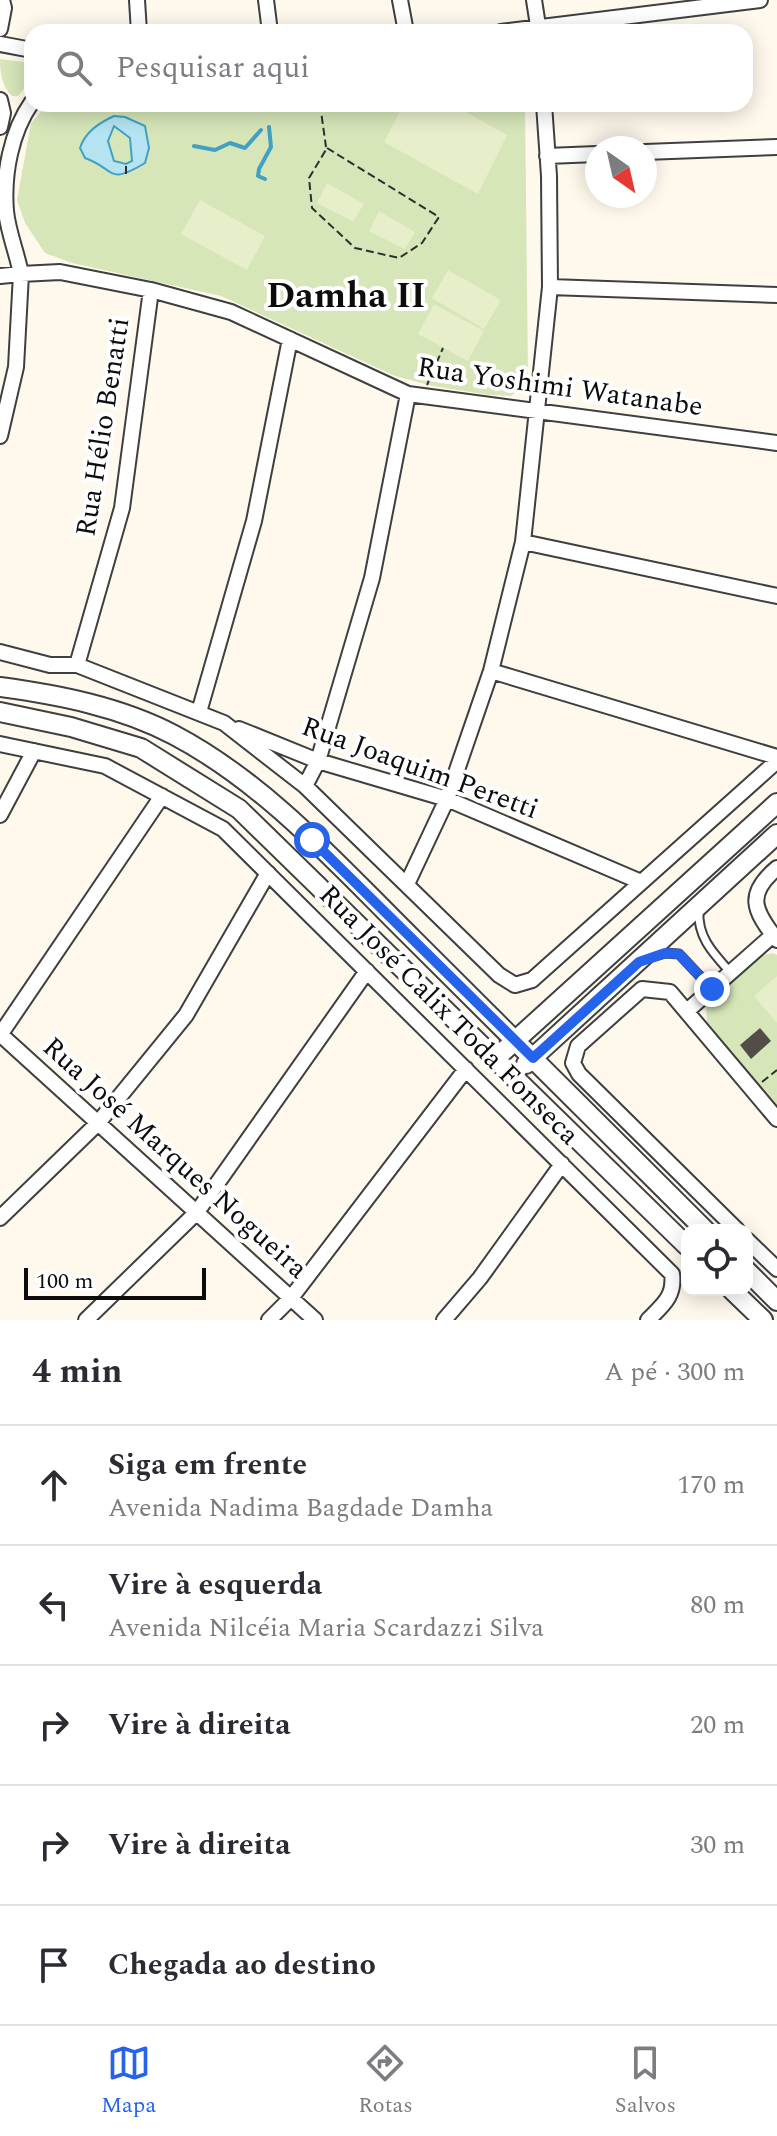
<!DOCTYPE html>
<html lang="pt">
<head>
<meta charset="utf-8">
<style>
  body { margin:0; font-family:Spectral,serif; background:#f2f2f3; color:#2b2b33 }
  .controls { position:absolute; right:24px; bottom:24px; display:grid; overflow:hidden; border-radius:16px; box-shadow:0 4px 20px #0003 }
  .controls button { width:72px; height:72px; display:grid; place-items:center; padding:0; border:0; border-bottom:2px solid #e1e1e2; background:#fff; color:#2b2b33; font:40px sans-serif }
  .compass { position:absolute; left:585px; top:136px; width:72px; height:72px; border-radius:50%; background:#fff; box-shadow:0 4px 20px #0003; rotate:146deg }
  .scale { position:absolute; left:24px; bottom:20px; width:182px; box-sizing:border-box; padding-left:8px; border:4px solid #0c0c0c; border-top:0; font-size:22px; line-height:28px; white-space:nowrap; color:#0c0c0c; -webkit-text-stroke:6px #fff; paint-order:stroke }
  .stop { position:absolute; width:24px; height:24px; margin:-18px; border:6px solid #2563eb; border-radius:50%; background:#fff }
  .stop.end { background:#2563eb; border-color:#fff; box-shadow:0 2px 8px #0008 }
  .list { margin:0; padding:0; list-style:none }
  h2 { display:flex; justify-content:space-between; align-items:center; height:104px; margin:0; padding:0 32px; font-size:34px }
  h2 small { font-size:26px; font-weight:400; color:#7c7c81 }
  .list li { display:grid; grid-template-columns:52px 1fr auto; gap:24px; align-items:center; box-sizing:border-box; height:120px; padding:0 32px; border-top:2px solid #e1e1e2 }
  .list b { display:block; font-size:30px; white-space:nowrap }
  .list p { margin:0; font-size:26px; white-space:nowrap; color:#7c7c81 }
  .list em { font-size:26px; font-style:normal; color:#7c7c81 }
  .icon { flex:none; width:44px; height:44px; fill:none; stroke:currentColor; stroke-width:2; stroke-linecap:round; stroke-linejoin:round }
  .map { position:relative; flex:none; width:777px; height:1320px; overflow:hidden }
  .search { position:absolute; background:#fff; box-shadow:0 4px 20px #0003; left:24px; right:24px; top:24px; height:88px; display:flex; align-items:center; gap:20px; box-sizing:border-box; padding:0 28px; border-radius:24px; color:#7c7c81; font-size:30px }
  .sheet { height:704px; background:#fff }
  nav { display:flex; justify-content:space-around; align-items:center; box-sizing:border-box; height:112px; border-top:2px solid #e1e1e2; background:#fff; font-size:22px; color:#7c7c81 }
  nav a { display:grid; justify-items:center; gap:4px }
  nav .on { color:#2563eb }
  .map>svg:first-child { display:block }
  .green { fill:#d6e6b9 }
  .pitch { fill:#e6eeca }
  .water { fill:#b5e3f2; stroke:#41a1c4; stroke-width:2; fill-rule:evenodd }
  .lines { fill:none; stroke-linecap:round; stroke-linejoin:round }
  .stream { stroke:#41a1c4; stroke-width:4 }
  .building { fill:#544c49 }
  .service-casing { stroke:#3f3f3f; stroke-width:11 }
  .minor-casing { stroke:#3f3f3f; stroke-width:18 }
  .tertiary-casing { stroke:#3f3f3f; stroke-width:22 }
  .path { stroke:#2e2e2e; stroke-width:2; stroke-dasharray:8 4; stroke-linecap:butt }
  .service { stroke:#fff; stroke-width:7 }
  .minor { stroke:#fff; stroke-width:14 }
  .tertiary { stroke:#fff; stroke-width:18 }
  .route { stroke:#2563eb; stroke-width:10 }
  .labels { text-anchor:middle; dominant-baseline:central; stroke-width:8; stroke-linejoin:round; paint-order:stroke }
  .street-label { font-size:28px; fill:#0c0c0c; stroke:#fff }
  .district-label { font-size:36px; font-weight:bold; fill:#0c0c0c; stroke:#fff }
</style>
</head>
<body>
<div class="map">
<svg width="777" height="1320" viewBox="0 0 777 1320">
  <rect width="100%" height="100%" fill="#fef8ed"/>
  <path class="green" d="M0,59L32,63V79L18,96H12C2,87 0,72 0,59Z
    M48,104H525L528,376L521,387L511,396L489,395L433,386L395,376L221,296L72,263L45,253L25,223L17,200L31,123Z
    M773,953L777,955V1107L707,1024L706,1004L759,956Z"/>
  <path class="pitch" d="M404,104H451L507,135L478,194L384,142Z
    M327,183L364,204L353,221L317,203Z
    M200,200L265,236L247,270L181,234Z
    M379,211L415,232L405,249L369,231Z
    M448,270L501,300L484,329L432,298Z
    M434,304L484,331L468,361L418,334Z
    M777,976V1023L754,996Z"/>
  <path class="water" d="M114,116L125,117L145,126L149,148L145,163C107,186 116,169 85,158L80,148C85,132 99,123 114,116ZM114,126L130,138L132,161L126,164L114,161L108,141Z"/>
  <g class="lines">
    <path class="stream" d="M194,146L215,150L230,143L245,148L261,130
      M265,179L258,176L259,169L271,147L269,127"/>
  </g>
  <path class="building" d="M760,1028L771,1041L751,1059L740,1045Z"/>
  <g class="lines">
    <defs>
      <path id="service" d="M699,910C697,937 713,953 731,973
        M649,958L665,953L679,954L712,989"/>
      <path id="minor" d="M137,0L139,32
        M266,0L270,32
        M400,0L406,32
        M534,0L539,32
        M0,29L4,8L2,0
        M501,32L760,0
        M0,44L32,50
        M0,100L3,113L0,127
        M645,152L777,147
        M547,156L597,154
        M0,276L21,274C17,253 8,232 6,211C3,174 11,132 32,102
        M550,287L777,295
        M0,436L16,367L21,274L60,272L151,290L231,312L408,394L777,443
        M523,542L777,596
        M0,652L50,665H77L224,723L305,786L499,975L515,985L532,980L777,761
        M77,665L122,508L151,290
        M491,671L777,757
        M199,712L254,521L290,339
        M239,729L318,761L447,799L641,882
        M0,744L105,766L223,829L672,1274C675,1296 663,1305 648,1320
        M305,786L318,761L372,578L408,394
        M0,815L34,751
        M777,868C746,894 753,910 777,940
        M407,884L447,799L491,671L523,542L550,287L549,176L544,104
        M687,1011L773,935
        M0,1034L315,1320
        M0,1035L162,796
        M0,1218L98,1123L186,1015L268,873
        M737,1230L579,1074L573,1063L578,1046L642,989L670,992L777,1119
        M747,1240L777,1269
        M86,1320L197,1212L367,971
        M269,1320L291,1298L466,1069
        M444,1320L480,1278L562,1164"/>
      <path id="tertiary" d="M0,687C59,695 121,707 174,735C267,784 340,867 413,939C511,1036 608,1133 705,1230
        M0,712L71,727L141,748L239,809L687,1246
        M495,1059L777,803
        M526,1064L777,834
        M747,1271L777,1301
        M732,1290L763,1320"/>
    </defs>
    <use href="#service" class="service-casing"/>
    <use href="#minor" class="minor-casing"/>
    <use href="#tertiary" class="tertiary-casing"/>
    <path class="path" d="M320,104L326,147
      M327,148L439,217L422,243L399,258L355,248L312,208L309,178Z
      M126,174V164
      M427,385L443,348
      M762,1082L777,1070"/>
    <use href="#service" class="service"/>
    <use href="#minor" class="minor"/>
    <use href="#tertiary" class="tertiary"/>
  </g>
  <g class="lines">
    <path class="route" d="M312,840L533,1058L639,962L665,953L679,954L712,989"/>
  </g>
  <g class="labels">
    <g class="street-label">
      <text transform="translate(560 387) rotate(8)">Rua Yoshimi Watanabe</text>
      <text transform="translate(103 427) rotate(-81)">Rua Hélio Benatti</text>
      <text transform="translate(420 768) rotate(20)">Rua Joaquim Peretti</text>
      <text transform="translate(449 1015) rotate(45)">Rua José Calix Toda Fonseca</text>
      <text transform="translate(175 1158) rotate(42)">Rua José Marques Nogueira</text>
    </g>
    <g class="district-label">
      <text x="346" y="296">Damha II</text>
    </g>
  </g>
</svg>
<div class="controls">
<button><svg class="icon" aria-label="locate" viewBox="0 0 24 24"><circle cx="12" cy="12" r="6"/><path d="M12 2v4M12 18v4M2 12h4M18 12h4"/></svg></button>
</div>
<svg class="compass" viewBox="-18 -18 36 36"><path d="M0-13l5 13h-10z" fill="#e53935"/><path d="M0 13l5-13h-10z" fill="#7c7c81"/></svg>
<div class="scale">100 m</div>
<div class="stop" style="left:312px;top:840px"></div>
<div class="stop end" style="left:712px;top:989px"></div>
<div class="search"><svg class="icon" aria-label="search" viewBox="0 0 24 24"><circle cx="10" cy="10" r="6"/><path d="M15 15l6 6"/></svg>Pesquisar aqui</div>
</div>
<section class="sheet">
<h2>4 min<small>A pé · 300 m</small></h2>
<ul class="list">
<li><svg class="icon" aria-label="ahead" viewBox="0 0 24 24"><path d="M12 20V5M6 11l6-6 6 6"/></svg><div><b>Siga em frente</b><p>Avenida Nadima Bagdade Damha</p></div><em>170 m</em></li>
<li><svg class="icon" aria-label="left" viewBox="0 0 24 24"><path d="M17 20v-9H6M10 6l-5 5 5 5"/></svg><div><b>Vire à esquerda</b><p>Avenida Nilcéia Maria Scardazzi Silva</p></div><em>80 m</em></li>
<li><svg class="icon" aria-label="right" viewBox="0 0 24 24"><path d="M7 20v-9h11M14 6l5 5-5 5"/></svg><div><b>Vire à direita</b></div><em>20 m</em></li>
<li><svg class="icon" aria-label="right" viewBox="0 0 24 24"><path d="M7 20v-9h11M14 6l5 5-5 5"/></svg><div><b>Vire à direita</b></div><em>30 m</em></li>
<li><svg class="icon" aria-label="arrive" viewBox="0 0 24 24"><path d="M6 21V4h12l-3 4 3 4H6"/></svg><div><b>Chegada ao destino</b></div></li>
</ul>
</section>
<nav>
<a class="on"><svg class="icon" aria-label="map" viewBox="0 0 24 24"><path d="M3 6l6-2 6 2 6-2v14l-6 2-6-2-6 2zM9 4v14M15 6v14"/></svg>Mapa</a>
<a><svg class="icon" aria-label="directions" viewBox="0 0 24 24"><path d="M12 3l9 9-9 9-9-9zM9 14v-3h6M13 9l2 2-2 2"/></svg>Rotas</a>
<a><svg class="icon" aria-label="saved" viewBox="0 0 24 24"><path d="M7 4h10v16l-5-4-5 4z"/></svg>Salvos</a>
</nav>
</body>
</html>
